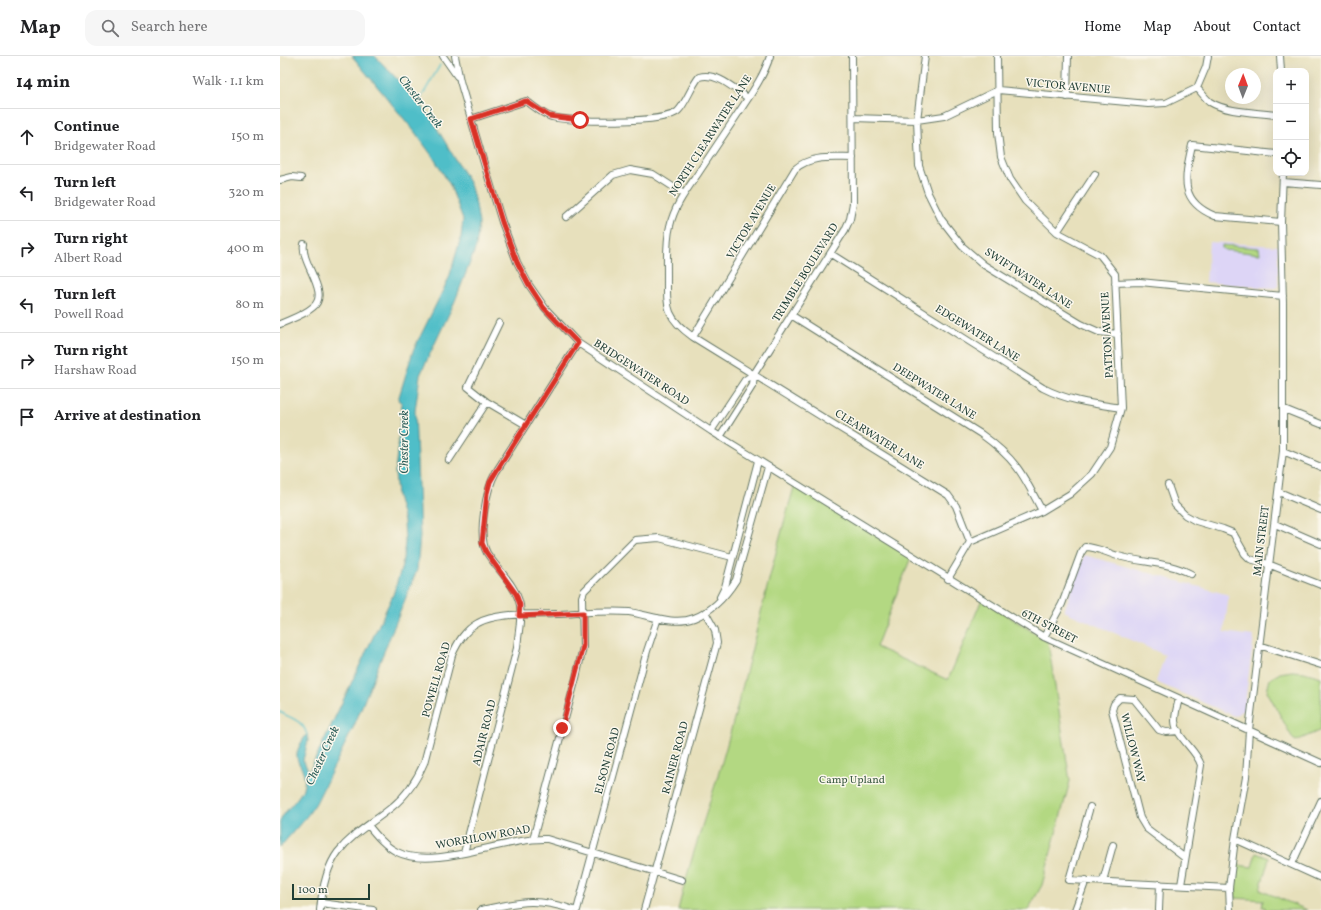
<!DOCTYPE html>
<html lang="en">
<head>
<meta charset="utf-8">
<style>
  body { margin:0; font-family:Vollkorn,serif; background:#f6f6f6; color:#202124 }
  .controls { position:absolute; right:12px; top:12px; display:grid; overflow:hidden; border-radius:8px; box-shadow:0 4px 16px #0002 }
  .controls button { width:36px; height:36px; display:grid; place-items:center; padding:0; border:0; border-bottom:1px solid #e0e0e0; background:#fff; color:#202124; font:20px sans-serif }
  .compass { position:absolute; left:945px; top:12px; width:36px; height:36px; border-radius:50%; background:#fff; box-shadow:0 4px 16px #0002; rotate:1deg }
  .scale { position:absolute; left:12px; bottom:10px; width:78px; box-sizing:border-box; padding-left:4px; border:2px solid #1f3d34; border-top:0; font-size:11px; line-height:14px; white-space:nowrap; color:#1f3d34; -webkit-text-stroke:3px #fbf7ec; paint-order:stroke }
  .stop { position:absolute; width:12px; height:12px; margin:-9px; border:3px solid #d93025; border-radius:50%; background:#fff }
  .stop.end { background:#d93025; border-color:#fff; box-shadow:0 1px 4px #0008 }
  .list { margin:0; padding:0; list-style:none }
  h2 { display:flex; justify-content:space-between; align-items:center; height:52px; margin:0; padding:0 16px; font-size:17px }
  h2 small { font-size:13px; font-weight:400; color:#757577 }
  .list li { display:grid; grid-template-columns:26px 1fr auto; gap:12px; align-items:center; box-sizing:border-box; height:56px; padding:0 16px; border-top:1px solid #e0e0e0 }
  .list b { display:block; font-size:15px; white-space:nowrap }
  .list p { margin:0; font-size:13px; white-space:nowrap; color:#757577 }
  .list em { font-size:13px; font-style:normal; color:#757577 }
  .icon { flex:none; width:22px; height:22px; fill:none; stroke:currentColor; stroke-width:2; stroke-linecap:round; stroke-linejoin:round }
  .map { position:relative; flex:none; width:1041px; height:854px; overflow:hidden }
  header { display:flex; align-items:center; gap:24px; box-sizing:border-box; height:56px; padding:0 20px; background:#fff; border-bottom:1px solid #e0e0e0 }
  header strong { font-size:19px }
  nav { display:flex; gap:22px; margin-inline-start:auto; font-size:14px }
  .search { width:280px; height:36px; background:#f6f6f6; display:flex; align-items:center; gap:10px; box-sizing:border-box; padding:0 14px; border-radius:12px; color:#757577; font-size:15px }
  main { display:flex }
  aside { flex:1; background:#fff }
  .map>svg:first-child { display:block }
  .built { fill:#ddd5f6 }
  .green { fill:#b3d882; stroke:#698a5b }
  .water { fill:#50bec8; stroke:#387e7e }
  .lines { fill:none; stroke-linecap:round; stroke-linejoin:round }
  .stream { stroke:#50bec8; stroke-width:1.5 }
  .minor-casing { stroke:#657664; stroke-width:8 }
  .minor { stroke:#fff; stroke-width:6 }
  .route { stroke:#d93025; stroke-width:5 }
  .labels { text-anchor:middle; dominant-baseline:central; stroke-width:3; stroke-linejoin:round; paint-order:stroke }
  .street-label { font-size:11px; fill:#1f3d34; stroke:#fbf7ec }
  .park-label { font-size:11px; fill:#3d5c44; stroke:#fbf7ec }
  .water-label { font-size:12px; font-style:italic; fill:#2b5d59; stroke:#fbf7ec }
</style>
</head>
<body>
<header>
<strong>Map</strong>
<div class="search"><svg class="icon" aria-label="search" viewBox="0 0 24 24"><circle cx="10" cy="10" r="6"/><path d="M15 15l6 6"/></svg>Search here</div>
<nav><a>Home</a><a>Map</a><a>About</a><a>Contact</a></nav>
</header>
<main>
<aside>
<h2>14 min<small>Walk · 1.1 km</small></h2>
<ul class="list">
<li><svg class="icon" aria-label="ahead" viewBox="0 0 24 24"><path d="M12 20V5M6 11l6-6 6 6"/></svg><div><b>Continue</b><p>Bridgewater Road</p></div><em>150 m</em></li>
<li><svg class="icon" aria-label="left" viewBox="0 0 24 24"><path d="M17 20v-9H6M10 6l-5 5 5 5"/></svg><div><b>Turn left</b><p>Bridgewater Road</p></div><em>320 m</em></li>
<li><svg class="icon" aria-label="right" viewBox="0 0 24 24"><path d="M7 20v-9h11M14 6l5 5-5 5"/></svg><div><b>Turn right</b><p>Albert Road</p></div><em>400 m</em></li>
<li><svg class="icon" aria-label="left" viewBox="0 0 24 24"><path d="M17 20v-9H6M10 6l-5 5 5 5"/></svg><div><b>Turn left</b><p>Powell Road</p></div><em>80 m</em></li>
<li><svg class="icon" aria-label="right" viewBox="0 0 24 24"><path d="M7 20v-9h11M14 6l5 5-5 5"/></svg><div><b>Turn right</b><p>Harshaw Road</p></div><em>150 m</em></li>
<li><svg class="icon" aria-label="arrive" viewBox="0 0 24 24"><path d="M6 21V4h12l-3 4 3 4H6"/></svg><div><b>Arrive at destination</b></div></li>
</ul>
</aside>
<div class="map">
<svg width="1041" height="854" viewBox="0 0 1041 854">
  <rect width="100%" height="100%" fill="#fbf7ec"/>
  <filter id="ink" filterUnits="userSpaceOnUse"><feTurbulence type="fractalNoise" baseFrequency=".025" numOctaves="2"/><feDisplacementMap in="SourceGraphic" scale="8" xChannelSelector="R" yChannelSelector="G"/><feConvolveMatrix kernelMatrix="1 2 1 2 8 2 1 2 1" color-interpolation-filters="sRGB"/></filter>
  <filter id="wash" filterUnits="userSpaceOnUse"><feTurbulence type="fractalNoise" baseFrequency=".012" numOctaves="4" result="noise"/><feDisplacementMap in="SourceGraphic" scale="16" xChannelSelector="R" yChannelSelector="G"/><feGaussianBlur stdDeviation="0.9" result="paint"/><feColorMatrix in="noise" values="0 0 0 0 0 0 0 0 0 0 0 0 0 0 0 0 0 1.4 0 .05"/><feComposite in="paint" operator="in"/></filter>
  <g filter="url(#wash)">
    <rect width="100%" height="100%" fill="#e7e0bc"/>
    <path class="built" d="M929,186L998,190V230L995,232L976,231L926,226Z
      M804,499L949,539L944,576L974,580L964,654L954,660L876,626L885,599L784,555Z"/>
    <path class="green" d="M942,189L979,192L980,198L945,194L942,192Z
      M515,428L631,501L596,591L668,624L702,543L768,586L790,725L762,829L748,854H398C411,799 431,746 446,692C471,604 489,515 515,428Z
      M1012,615L1024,616L1041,621V674L1016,685L1013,683L987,635L990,623L1000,617Z
      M976,797L989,802L980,834L1027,854H985V851H982L983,844L955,842L957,809L972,811Z"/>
    <path class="water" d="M72,0H95L119,25L151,62L190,128L196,149L199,167L196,191L175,245L140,319L135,355L140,480L137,514L74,670L36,747L27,760L0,791C0,784 0,772 0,766C5,752 21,743 24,729C28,705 4,709 27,678L28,685L23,704L29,716L113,539L122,510L125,487L124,465L117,440L115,416L122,347L118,344L133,295L169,222L181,181L183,163L170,129L153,101L134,75Z"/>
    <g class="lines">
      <path class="stream" d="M137,49L160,9
        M0,656C12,663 23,664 27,679"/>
    </g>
  </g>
  <g filter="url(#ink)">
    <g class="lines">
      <defs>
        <path id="minor" d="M163,0L177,20
          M175,0L180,25L203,104L222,166L237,206L249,229L265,252L298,287L431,375L764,581L1041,707
          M490,0C484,20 471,38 459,56C445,77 431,98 417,119C406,135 394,151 390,170C386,185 387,203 387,219C387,252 385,261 413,281L668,439L676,450L690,486
          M645,0L637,64L639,110L648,137L661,163L682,190L704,209L801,268L819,276L838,278
          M1000,0L1001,15
          M917,32L926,11L928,0
          M787,41L788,0
          M573,62L637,64L664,60L718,34L868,48L886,47L917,32C921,36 925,42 930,46C948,57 976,56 996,59
          M191,63L246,45C254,50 263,59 272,61C291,66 385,68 398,55C406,47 411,31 419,21C437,16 453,32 468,42
          M996,98L912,89C905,121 898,145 935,160L1001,166
          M0,124L12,121L21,122
          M1003,126L1041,129
          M286,161L333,119L350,114L373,118L404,138
          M777,176L815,118
          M551,198L763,332C788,345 814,348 841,352
          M835,227L860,226L1003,240
          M511,259L701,378C736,403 743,418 762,455
          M219,267L188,331L207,346L246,369
          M0,268C11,263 24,259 33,251C51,237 20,207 24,188
          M413,281L515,113C531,99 552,102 573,102
          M1004,353L1041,368
          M431,375L465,324L474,318
          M440,381L473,329L474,318L565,174L570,163L573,147L572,0
          M1003,395L1041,411
          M169,404L207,346
          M888,429L895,449L905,459L916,465L943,473L953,477L965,498L970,503L988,508L1041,529
          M999,436L1041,454
          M995,468L1041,488
          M668,523L690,486L762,455L790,438L812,418L830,391L841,352L835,218L820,199L777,176L745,145L730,123L721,101L718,77L717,0
          M440,541L445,531L478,405
          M764,581L782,548L801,497L805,491C817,491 827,497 838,500C863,507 889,506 911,518
          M979,589L1041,609
          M899,643C897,650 895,657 895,665C896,682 916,693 921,709L901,829
          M899,675L886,676L879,674L854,643L840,642L834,648L832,654L860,762L866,772L905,802
          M810,751L789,824L949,832
          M88,769C96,779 105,790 117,796C154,815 226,781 267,783L402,824
          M253,783L296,622L303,591L302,541L304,535L355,484L379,482L452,501
          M955,783L1041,822
          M184,797L237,592C238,578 242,562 240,549C236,529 217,513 207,497C197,480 206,433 216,416L298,287
          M1012,808L1041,745
          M823,825L833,789
          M41,847L93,854
          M40,854C42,834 46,812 58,796C73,777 94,766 112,751C127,739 137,723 144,707L172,599C178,586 185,574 198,567C217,556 253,559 276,558C299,557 325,554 349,556C369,559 394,570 414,562C432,555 446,540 456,524L488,411
          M201,854C240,846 255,841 294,854
          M297,854L367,595L378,562
          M364,854L437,587L435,574L425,556
          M795,854L806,824
          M879,854L880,828
          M950,854L949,832L955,783L966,721L969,674L1003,395V247L1001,166L1003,117"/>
      </defs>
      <use href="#minor" class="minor-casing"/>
      <use href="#minor" class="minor"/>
    </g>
  </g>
  <g class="lines" filter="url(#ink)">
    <path class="route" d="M282,672L303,590V557L239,560L240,549L236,538L206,496L202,487L207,437L210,426L216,416L298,287L264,252L249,229L237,206L222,166L191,63L246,45L269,60L300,64"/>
  </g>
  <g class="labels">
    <g class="street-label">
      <text transform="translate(788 31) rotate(5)">VICTOR AVENUE</text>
      <text transform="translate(431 80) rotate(-57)">NORTH CLEARWATER LANE</text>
      <text transform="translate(472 166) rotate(-59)">VICTOR AVENUE</text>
      <text transform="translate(526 217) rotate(-58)">TRIMBLE BOULEVARD</text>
      <text transform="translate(748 223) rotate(33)">SWIFTWATER LANE</text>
      <text transform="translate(697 278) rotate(32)">EDGEWATER LANE</text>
      <text transform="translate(828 279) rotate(-93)">PATTON AVENUE</text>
      <text transform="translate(361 317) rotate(33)">BRIDGEWATER ROAD</text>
      <text transform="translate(654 336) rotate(32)">DEEPWATER LANE</text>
      <text transform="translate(599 384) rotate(32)">CLEARWATER LANE</text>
      <text transform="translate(982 485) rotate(-83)">MAIN STREET</text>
      <text transform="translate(769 571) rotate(28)">6TH STREET</text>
      <text transform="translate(157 624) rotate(-74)">POWELL ROAD</text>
      <text transform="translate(205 677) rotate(-76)">ADAIR ROAD</text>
      <text transform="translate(852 692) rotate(76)">WILLOW WAY</text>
      <text transform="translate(396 702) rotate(-75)">RAINER ROAD</text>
      <text transform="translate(328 705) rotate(-75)">ELSON ROAD</text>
      <text transform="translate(203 782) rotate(-10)">WORRILOW ROAD</text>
    </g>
    <g class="park-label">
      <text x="572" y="724">Camp Upland</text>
    </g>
    <g class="water-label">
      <text transform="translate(140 46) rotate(52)">Chester Creek</text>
      <text transform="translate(125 386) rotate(-90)">Chester Creek</text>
      <text transform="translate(43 700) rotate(-65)">Chester Creek</text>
    </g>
  </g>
</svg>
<div class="controls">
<button>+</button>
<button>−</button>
<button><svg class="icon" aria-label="locate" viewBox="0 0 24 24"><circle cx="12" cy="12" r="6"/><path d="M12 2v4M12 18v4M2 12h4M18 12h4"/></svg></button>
</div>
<svg class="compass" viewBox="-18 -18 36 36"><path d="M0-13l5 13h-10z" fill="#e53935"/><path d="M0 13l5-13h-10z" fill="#757577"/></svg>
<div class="scale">100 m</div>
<div class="stop" style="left:300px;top:64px"></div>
<div class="stop end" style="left:282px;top:672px"></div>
</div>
</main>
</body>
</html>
